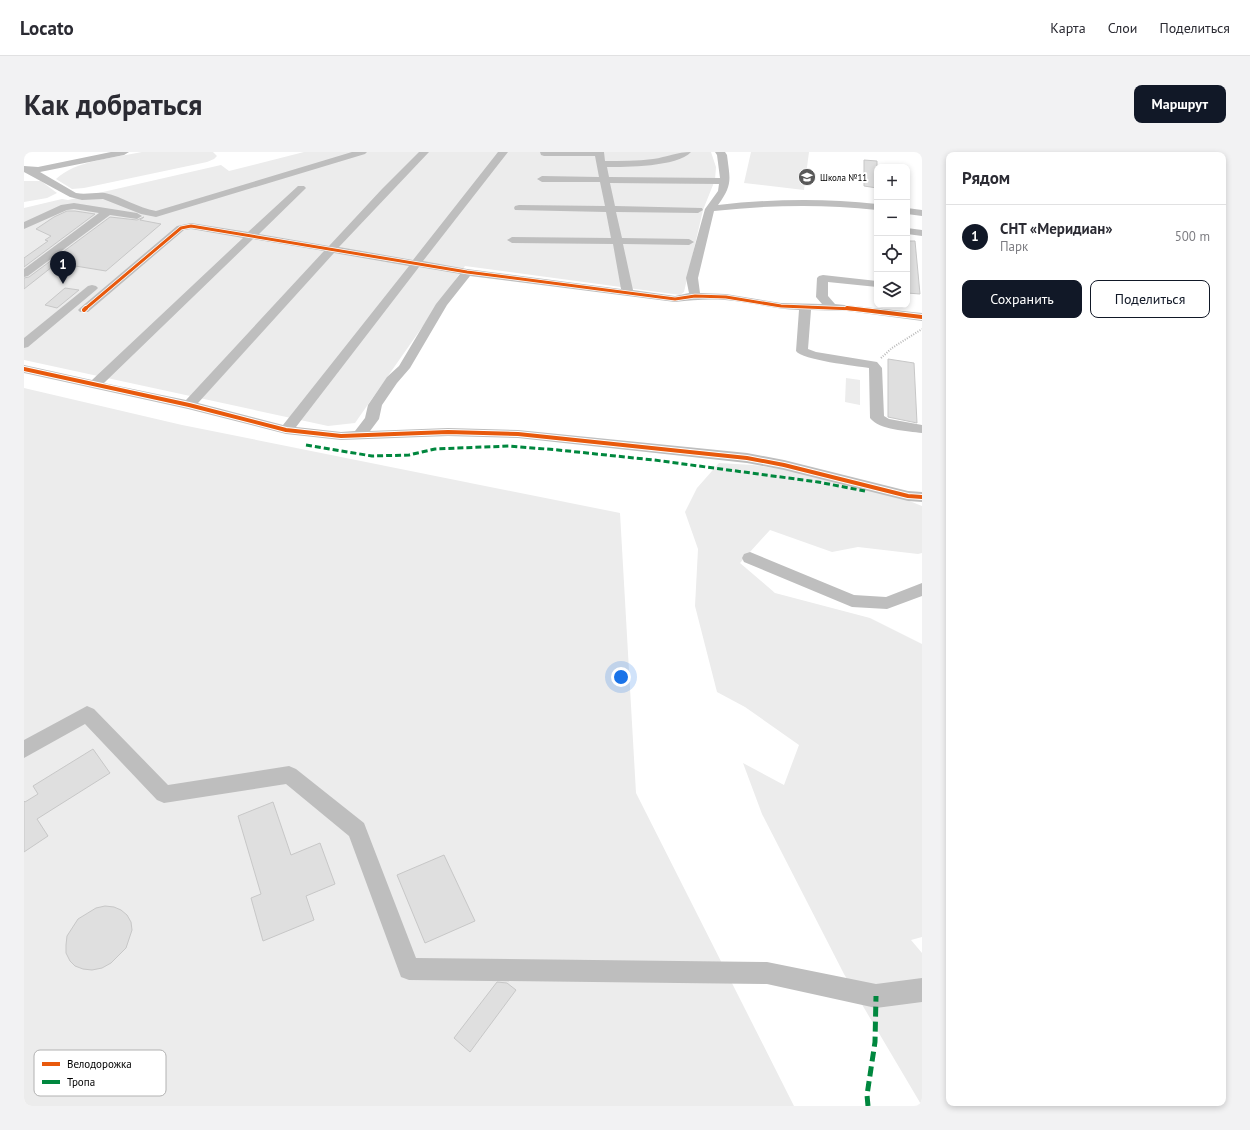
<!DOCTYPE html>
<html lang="ru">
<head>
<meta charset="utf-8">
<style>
  body { margin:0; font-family:"PT Sans",sans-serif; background:#f2f2f3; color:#2b2b33 }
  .controls { position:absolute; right:12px; top:12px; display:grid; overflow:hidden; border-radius:8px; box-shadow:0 2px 6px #0003 }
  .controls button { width:36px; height:36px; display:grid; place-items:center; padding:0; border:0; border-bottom:1px solid #e1e1e2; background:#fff; color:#2b2b33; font:20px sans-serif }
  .you { position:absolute; left:597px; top:525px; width:14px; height:14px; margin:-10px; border:3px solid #fff; border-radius:50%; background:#1a73e8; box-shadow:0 0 0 6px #1a73e833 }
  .badge { display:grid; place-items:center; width:26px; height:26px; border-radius:50%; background:#111827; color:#fff; font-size:13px; font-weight:700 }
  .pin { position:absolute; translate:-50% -33px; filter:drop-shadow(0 1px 2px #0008) }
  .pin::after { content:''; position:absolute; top:21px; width:14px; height:12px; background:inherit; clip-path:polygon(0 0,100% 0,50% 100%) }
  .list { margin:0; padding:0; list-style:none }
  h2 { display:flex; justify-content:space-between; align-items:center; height:52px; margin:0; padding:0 16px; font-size:17px }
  h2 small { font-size:13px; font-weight:400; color:#7c7c81 }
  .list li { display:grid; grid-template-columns:26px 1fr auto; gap:12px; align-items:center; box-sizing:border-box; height:64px; padding:0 16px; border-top:1px solid #e1e1e2 }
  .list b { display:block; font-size:15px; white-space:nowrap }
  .list p { margin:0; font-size:13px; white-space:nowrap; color:#7c7c81 }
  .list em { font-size:13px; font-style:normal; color:#7c7c81 }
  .actions { display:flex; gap:8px; padding:12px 16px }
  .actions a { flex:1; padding:9px 0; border:1px solid #111827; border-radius:8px; text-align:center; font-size:14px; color:#111827 }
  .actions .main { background:#111827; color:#fff }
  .icon { flex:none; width:22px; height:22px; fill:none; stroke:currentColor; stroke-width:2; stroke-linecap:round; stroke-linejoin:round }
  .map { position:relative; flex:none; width:898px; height:954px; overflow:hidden; border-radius:8px }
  header { display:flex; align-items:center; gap:24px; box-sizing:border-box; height:56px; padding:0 20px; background:#fff; border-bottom:1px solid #e1e1e2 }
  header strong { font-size:19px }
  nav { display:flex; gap:22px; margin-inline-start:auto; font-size:14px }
  .intro { display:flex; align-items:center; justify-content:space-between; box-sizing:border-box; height:96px; padding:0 24px }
  h1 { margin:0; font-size:28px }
  .button { padding:10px 18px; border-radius:8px; background:#111827; color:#fff; font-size:14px; font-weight:700 }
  main { display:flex; gap:24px; padding:0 24px }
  aside { flex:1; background:#fff; border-radius:8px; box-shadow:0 2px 6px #0003 }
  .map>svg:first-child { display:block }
  .green { fill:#ececec }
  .building { fill:#dfdfdf; stroke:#c7c7c7 }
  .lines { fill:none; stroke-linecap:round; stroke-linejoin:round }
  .path { stroke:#b9b9b9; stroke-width:2; stroke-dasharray:1 1.5; stroke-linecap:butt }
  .minor { fill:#bebebe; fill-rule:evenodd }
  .quiet-far1 { stroke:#00873e; stroke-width:3; stroke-dasharray:6 3; stroke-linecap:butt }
  .quiet { stroke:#00873e; stroke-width:5; stroke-dasharray:10 5; stroke-linecap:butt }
  .cycleway-far1-casing { stroke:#fff; stroke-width:4.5 }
  .cycleway-casing { stroke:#fff; stroke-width:6 }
  .cycleway-far1 { stroke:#e8590c; stroke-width:3 }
  .cycleway { stroke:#e8590c; stroke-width:4 }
  .labels { text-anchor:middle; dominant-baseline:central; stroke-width:4; stroke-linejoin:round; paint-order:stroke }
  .far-poi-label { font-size:9px; fill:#000; stroke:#fff; text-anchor:start }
  .key { fill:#fff; stroke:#b2b2b2; stroke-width:1 }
  .key-label { font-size:11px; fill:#000 }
</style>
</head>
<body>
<header>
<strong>Locato</strong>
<nav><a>Карта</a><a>Слои</a><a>Поделиться</a></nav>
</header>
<div class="intro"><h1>Как добраться</h1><a class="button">Маршрут</a></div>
<main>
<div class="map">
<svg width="898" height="954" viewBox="0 0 898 954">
  <rect width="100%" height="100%" fill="#fff"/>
  <path class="green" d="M118,0H189L193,4L190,7L183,10L60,36L48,37L32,27C52,8 91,6 118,0Z
    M280,0H687L692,15L691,28L679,58L660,140L656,143L441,114L331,271L304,274L0,208V56L38,47L44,48L197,13L205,19Z
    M727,0H785L780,38L720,31Z
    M0,29H17L33,41L23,46L0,50Z
    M822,226L836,228V253L821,250Z
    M0,236L158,273L596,361L612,641L770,954H0Z
    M695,311L729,313L784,321L855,337L898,354V401L894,402L834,395L808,400L746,378L716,411L751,441L846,466L898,492V785L887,788L898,801V954L820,822L738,662L719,611L760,633L775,593L721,555L693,540L671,454L674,397L661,360L673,336Z"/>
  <path class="building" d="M840,8L853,9V36L840,34Z
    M43,59H51L71,62L0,115V106L24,89L21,88L27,84L12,77L30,65Z
    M86,65L113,68L120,65L116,68L137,72L82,119L33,111L0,137V126L5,125Z
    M883,89H891L896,142L883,141Z
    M41,136L55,138L33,156L21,153Z
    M864,207L890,211L893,271L864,265Z
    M69,597L86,621L13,667L24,684L0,700V649L1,650L14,642L9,634Z
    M249,650L267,703L296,691L311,732L282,744L290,768L239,789L227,746L237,742L214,664Z
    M420,703L451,769L401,791L373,723Z
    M81,754L90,755L97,758L103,763L107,770L108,778L102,796L87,811L78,816L68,818L59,817L51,814L46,809L42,801V793L43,784L54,767L72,756Z
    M473,830L483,831L492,838L446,900L430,886Z"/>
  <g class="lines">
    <path class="path" d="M857,206L868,196L898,177"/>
    <path class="minor" d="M87,0H105L100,3L16,20L52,41C62,43 71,40 81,41C99,45 114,56 132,59L328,0H343L341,2L132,65L117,62L79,47L58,48L46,45L0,20V14L14,15Z
      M395,0H405L315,95L389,108L474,0H484L399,109L443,117L597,137L589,92L488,91L483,88L488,85L587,86L582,60L491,58L490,56L491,54L495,53L581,54L576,30H518L513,27L518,24L575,25L571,4H520L517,3L516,0H580L581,9C597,9 613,9 629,7C643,5 653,0 667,0C653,15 602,15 583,15L585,25L696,26L693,3L691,0H701L703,3C706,28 709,32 694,53C747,47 800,46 853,52V58C799,52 745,53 690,59L674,126L676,141L702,142L757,151L798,152L792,145L793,126L795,124L799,123L853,129V135L804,130V144L811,152L898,161V169L823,159L787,158L784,197L792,200L853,210L858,216L860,264L865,267L898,273V281C884,279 855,278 846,266L845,216C832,214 778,208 772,199L775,158C750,157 726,150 701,148C684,147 668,148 651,150L446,124L423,153L386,216L373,231L358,253L355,267L346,279L424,276L494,278L723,301L760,308L884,339L898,340V350L884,349L760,318L723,311L494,286L424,284L317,288L262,282L164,257L0,221V213L68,228L219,86L167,77L160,78L64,160H56L54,158L56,156L153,74L167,71L224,80L274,34H280L282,36L280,38L235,82L305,94L358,37ZM586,31L695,32L694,39L681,57L662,126L665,141L651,144L609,138L599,92L665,93L670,90L665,87L598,86L592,60L674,61L679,58L678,56L591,54ZM229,87L300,99L162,248L80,231ZM310,101L385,114L259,273L174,251ZM395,115L436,122L412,152L375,214L363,225L344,253L341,266L331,279L317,280L272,275Z
      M50,51L113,61L118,64L113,67L86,63L4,124L0,125V117L75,61L50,57L43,58L0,77V70L37,53Z
      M883,56L898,58V64L883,62Z
      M883,76L898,78V84L883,82Z
      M68,133L72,134L74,136L72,138L4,195L0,196V186L64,134Z
      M726,400L830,443L862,445L898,431V444L863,457L828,455L720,410L718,406L720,402Z
      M63,554L70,557L144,633L265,614L272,617L340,671L392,806L743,810L852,832L898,826V850L852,856L743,832L385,828L377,825L325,684L262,632L140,651L133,648L61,572L0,606V588Z"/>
    <path class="quiet-far1" d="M282,293L348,304L385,303L411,297L485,294L534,298L630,308L794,330L841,339"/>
    <path class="quiet" d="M844,954L843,943L851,890L852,844"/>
    <defs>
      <path id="cycleway-far1" d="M61,157L157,76L167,74L443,120L651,147L671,144L702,145L757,154L831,157"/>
      <path id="cycleway" d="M823,156L898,165
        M60,158L62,156
        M0,217L165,253L262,278L317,284L424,280L494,282L723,306L760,313L884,344L898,345"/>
    </defs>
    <use href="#cycleway-far1" class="cycleway-far1-casing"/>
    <use href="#cycleway" class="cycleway-casing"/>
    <use href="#cycleway-far1" class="cycleway-far1"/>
    <use href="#cycleway" class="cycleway"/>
  </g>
  <defs>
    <symbol id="school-disc" viewBox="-11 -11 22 22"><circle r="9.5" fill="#595959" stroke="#fff"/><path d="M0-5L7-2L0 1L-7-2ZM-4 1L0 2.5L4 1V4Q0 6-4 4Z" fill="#fff"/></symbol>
  </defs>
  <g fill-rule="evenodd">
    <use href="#school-disc" x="773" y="15" width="20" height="20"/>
  </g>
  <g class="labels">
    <g class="far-poi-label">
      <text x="796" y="25">Школа №11</text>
    </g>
  </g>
  <rect x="10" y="898" width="132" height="46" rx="6" class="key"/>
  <rect x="18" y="910" width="18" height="4" fill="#e8590c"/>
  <rect x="18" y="928" width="18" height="4" fill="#00873e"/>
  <g class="key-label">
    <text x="43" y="916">Велодорожка</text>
    <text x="43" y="934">Тропа</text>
  </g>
</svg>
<div class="controls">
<button>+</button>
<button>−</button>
<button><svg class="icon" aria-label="locate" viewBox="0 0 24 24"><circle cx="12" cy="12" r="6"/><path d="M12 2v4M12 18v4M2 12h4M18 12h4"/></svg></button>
<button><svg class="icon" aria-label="layers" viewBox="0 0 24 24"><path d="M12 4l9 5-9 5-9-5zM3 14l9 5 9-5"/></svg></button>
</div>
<div class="you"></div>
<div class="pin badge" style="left:39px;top:132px">1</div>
</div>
<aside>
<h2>Рядом<small></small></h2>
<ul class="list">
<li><span class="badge">1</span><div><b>СНТ «Меридиан»</b><p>Парк</p></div><em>500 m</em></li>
</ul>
<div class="actions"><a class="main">Сохранить</a><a>Поделиться</a></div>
</aside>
</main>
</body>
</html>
